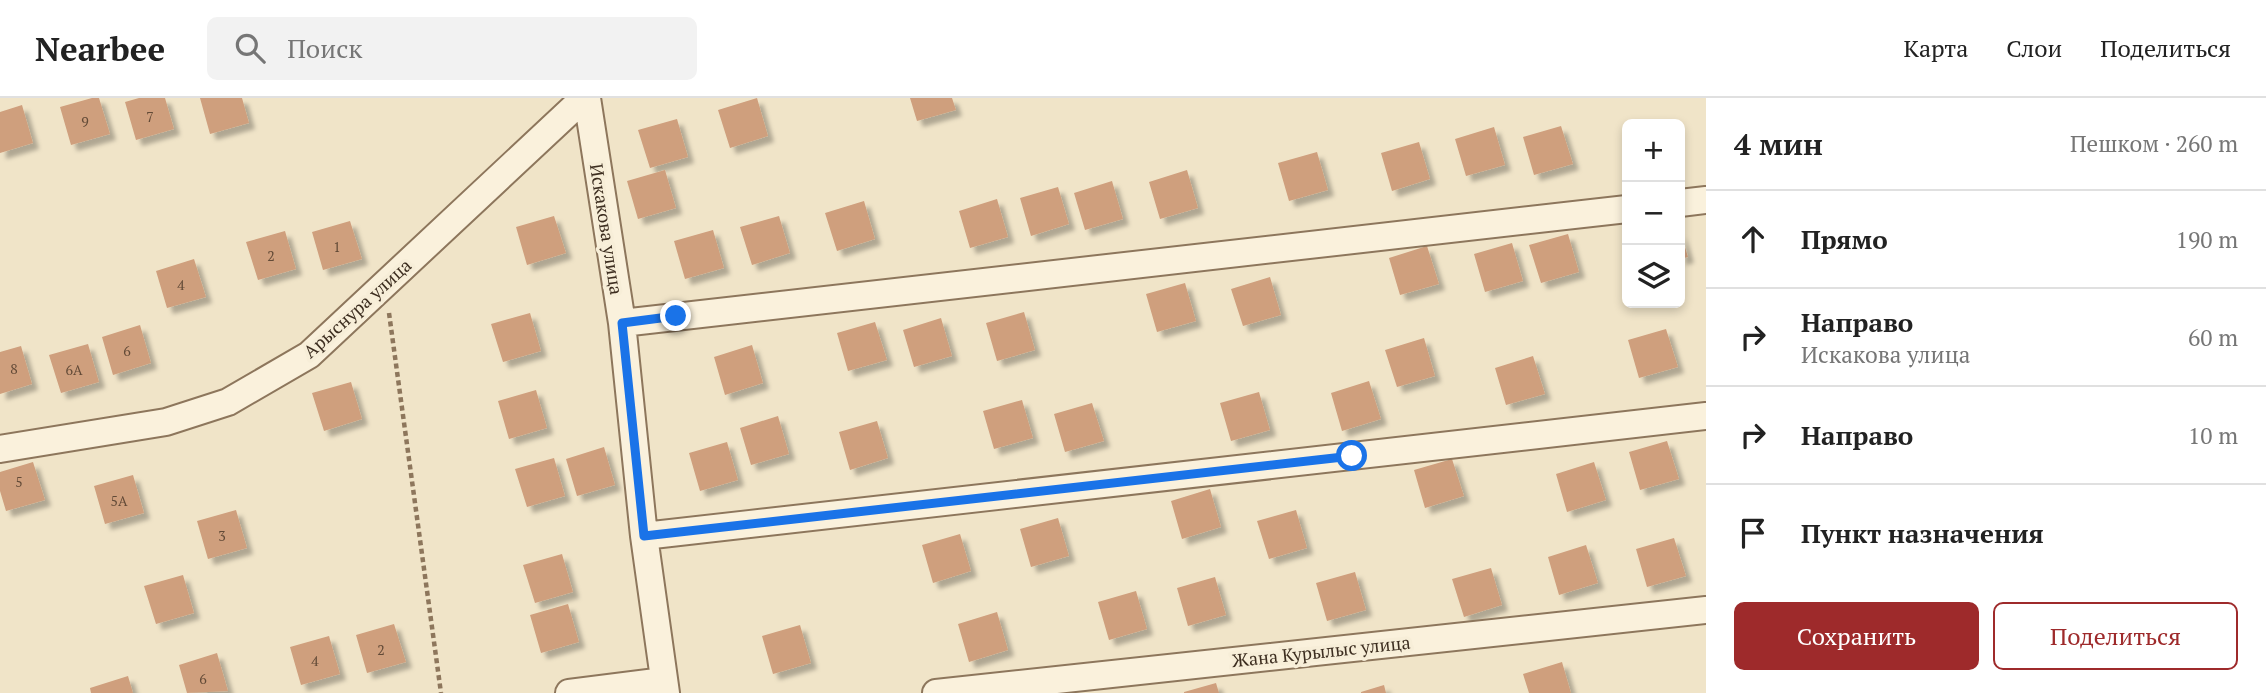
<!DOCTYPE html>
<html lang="ru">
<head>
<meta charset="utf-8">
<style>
  body { margin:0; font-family:"PT Serif",serif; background:#f2f2f2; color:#222 }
  .controls { position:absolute; right:21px; top:21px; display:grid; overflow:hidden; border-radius:10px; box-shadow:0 4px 10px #0003 }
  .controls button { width:63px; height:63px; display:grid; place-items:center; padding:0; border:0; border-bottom:2px solid #e0e0e0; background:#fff; color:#222; font:35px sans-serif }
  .stop { position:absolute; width:21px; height:21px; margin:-16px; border:5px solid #1a73e8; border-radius:50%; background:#fff }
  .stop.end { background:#1a73e8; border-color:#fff; box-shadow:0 2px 7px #0008 }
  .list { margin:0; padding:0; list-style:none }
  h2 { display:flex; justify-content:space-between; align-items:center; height:91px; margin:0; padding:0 28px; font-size:30px }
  h2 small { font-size:23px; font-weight:400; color:#767676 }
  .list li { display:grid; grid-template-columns:46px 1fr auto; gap:21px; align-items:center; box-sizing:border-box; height:98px; padding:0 28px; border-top:2px solid #e0e0e0 }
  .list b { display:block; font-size:26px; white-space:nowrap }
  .list p { margin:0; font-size:23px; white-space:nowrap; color:#767676 }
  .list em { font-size:23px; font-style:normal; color:#767676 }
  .actions { display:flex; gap:14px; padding:21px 28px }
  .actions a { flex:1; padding:16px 0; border:2px solid #9e2a2b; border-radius:10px; text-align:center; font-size:24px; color:#9e2a2b }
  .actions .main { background:#9e2a2b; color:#fff }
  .icon { flex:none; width:38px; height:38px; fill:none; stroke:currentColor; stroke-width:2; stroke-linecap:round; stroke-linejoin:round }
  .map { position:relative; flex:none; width:1706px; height:595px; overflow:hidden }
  header { display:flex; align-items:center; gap:42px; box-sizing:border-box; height:98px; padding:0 35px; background:#fff; border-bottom:2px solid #e0e0e0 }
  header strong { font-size:33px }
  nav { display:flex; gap:38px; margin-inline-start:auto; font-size:24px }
  .search { width:490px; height:63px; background:#f2f2f2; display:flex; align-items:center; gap:18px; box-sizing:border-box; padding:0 24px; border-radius:10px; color:#767676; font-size:26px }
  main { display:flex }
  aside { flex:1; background:#fff }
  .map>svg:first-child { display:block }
  .building { fill:#cf9f7d; filter:url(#shadow) }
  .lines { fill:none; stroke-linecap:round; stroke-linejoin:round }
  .minor-casing { stroke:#8d765c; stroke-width:30 }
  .path { stroke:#8d765c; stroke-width:4.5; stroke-dasharray:5 3.5; stroke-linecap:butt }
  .minor { stroke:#faf1dc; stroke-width:26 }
  .route { stroke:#1a73e8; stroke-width:9 }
  .labels { text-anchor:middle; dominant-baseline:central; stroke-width:7; stroke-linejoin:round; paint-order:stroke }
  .number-label { font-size:14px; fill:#624a37 }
  .street-label { font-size:18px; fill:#3d2e20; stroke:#f7eed8 }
</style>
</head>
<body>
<header>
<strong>Nearbee</strong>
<div class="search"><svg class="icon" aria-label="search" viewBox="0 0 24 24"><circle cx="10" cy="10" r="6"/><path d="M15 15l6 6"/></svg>Поиск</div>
<nav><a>Карта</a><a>Слои</a><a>Поделиться</a></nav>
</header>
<main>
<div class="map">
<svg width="1706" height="595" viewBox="0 0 1706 595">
  <defs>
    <filter id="shadow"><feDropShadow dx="6" dy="6" stdDeviation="2" flood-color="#0004"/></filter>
  </defs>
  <rect width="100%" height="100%" fill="#f0e4c8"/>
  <path class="building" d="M92,0H99L110,36L71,47L60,9Z
    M139,0H165L174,31L136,42L125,4Z
    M200,0H242L249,25L210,36Z
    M757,0L768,38L730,50L718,12Z
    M910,0H952L956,12L917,23Z
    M22,7L33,45L0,55V14Z
    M677,21L688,59L650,70L638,32Z
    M1561,28L1573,66L1534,77L1523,39Z
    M1494,29L1505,67L1466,78L1455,41Z
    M1419,44L1430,81L1392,93L1381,55Z
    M1317,54L1328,92L1289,103L1278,65Z
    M665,72L676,110L638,121L627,83Z
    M1187,72L1198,110L1160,121L1149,84Z
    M1112,83L1123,121L1085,132L1074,95Z
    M1058,89L1069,126L1031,138L1020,100Z
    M997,101L1008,139L970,150L959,113Z
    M864,103L875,141L837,153L825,115Z
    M554,118L566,155L527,167L516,129Z
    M779,118L790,155L752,167L740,129Z
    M350,123L362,161L323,172L312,134Z
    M713,132L724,170L685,181L674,143Z
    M285,133L296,171L258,182L246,144Z
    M1680,133L1688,159L1680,161Z
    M1568,136L1579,174L1541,185L1529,147Z
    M1512,145L1523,183L1485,194L1474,156Z
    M1427,148L1439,186L1400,197L1389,160Z
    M194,161L206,199L167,210L156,173Z
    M1270,179L1281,217L1243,228L1231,191Z
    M1185,185L1196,223L1157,234L1146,196Z
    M1024,214L1035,252L997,263L986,225Z
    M530,215L541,253L503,264L491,226Z
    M941,220L952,258L914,269L903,232Z
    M875,224L887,262L848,273L837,235Z
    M140,227L151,265L113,277L102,239Z
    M1666,231L1678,269L1639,280L1628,242Z
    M1424,240L1435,278L1397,289L1385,252Z
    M88,246L99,284L61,295L49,257Z
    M752,247L763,285L725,297L714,259Z
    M21,248L32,286L0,296V254Z
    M1533,258L1545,296L1506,307L1495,270Z
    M1369,283L1381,321L1342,333L1331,295Z
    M351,284L362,321L324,333L312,295Z
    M536,292L547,330L509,341L498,303Z
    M1259,294L1270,332L1231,343L1220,305Z
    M1022,302L1033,340L994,351L983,313Z
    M1092,305L1104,343L1065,354L1054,316Z
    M778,318L789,356L751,367L740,330Z
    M877,323L888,360L850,372L839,334Z
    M1667,343L1679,381L1640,392L1629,354Z
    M727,344L738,382L700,393L689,355Z
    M604,349L615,387L577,398L566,361Z
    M554,360L565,398L527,409L515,371Z
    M1452,361L1464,398L1425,410L1414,372Z
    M33,364L45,402L6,413L0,393V374Z
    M1594,364L1606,402L1567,414L1556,376Z
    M133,377L144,415L105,426L94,388Z
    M1210,391L1221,429L1182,441L1171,403Z
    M236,412L247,450L208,461L197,423Z
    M1296,412L1307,450L1269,461L1257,423Z
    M1058,420L1069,458L1031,469L1020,431Z
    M960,436L971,473L933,485L922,447Z
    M1674,440L1686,478L1647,489L1636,451Z
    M1586,447L1598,485L1559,497L1548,459Z
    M562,456L573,494L535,505L523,467Z
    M1491,470L1502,507L1464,519L1452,481Z
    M1355,474L1366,512L1327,523L1316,485Z
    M183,477L194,515L156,526L144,488Z
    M1215,479L1226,517L1188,528L1177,490Z
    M1136,493L1147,531L1109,542L1098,504Z
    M568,506L579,544L541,555L530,517Z
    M997,514L1008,552L969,564L958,526Z
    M394,526L406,564L367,575L356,537Z
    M800,527L811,565L773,576L762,538Z
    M329,538L340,576L301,587L290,549Z
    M217,555L228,593L187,595L179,567Z
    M1562,564L1571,595H1529L1523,576Z
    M128,578L133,595H91L90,590Z
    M1216,585L1219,595H1184V594Z
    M1384,587L1386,595H1361V594Z"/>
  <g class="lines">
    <defs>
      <path id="minor" d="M587,0L622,225L644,438L666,595
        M1680,105L1706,102
        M622,225L1627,111
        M0,351L166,324L228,304L309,257L584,0
        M644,438L1706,318
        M569,595L664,583
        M936,595L1706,512"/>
    </defs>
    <use href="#minor" class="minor-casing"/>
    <path class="path" d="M389,215L441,595"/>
    <use href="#minor" class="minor"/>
  </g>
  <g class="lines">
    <path class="route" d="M676,218L622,225L644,438L1352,358"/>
  </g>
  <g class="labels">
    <g class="number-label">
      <text x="150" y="18">7</text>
      <text x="85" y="23">9</text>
      <text x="337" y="148">1</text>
      <text x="271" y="157">2</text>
      <text x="181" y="186">4</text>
      <text x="127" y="252">6</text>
      <text x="14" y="270">8</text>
      <text x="74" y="271">6А</text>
      <text x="19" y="383">5</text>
      <text x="119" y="402">5А</text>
      <text x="222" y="437">3</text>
      <text x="381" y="551">2</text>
      <text x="315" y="562">4</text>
      <text x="203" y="580">6</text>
    </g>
    <g class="street-label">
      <text transform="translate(607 131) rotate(81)">Искакова улица</text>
      <text transform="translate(357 210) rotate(-42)">Арыснура улица</text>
      <text transform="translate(1321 553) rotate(-6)">Жана Курылыс улица</text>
    </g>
  </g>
</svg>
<div class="controls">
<button>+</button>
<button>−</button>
<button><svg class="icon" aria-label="layers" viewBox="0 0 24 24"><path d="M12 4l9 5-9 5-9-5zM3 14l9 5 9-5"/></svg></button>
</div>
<div class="stop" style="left:1352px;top:358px"></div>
<div class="stop end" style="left:676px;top:218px"></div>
</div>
<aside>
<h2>4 мин<small>Пешком · 260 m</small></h2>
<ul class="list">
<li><svg class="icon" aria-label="ahead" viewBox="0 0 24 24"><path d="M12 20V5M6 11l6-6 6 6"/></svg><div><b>Прямо</b></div><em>190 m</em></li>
<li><svg class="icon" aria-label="right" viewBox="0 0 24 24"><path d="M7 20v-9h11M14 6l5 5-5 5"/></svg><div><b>Направо</b><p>Искакова улица</p></div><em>60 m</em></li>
<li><svg class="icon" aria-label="right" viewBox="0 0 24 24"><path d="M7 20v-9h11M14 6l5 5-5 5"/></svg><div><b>Направо</b></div><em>10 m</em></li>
<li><svg class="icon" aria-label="arrive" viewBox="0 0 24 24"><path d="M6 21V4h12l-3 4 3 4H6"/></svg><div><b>Пункт назначения</b></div></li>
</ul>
<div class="actions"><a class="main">Сохранить</a><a>Поделиться</a></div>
</aside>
</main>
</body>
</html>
